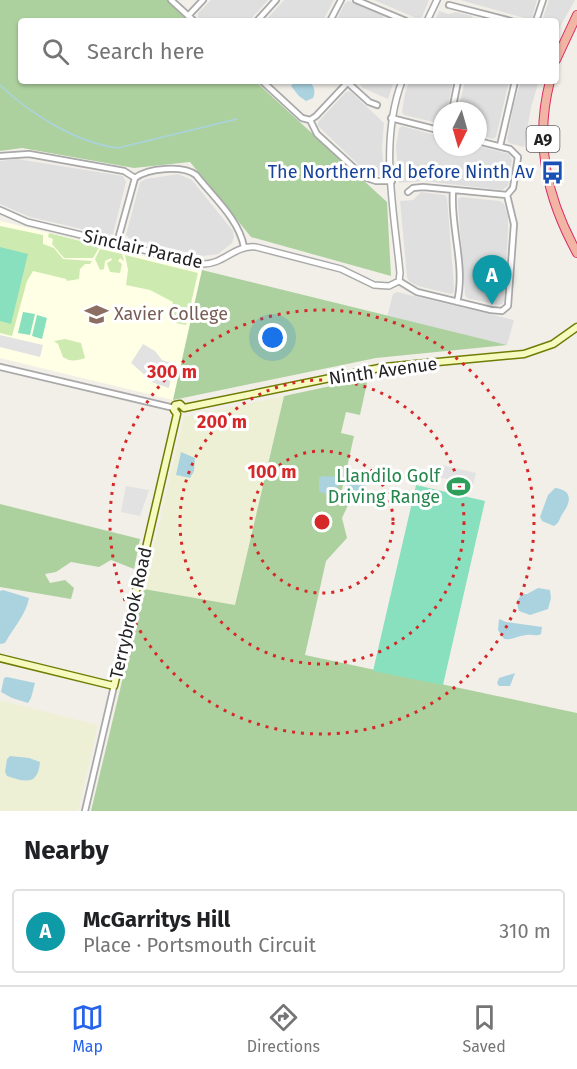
<!DOCTYPE html>
<html lang="en">
<head>
<meta charset="utf-8">
<style>
  body { margin:0; font-family:"Fira Sans",sans-serif; background:#f2f2f2; color:#202124 }
  .compass { position:absolute; left:433px; top:102px; width:54px; height:54px; border-radius:50%; background:#fff; box-shadow:0 2px 4px #0004; rotate:185deg }
  .you { position:absolute; left:273px; top:338px; width:21px; height:21px; margin:-15px; border:4px solid #fff; border-radius:50%; background:#1a73e8; box-shadow:0 0 0 9px #1a73e833 }
  .badge { display:grid; place-items:center; width:39px; height:39px; border-radius:50%; background:#2563eb; color:#fff; font-size:20px; font-weight:700 }
  .pin { position:absolute; translate:-50% -50px; filter:drop-shadow(0 2px 3px #0008) }
  .pin::after { content:''; position:absolute; top:32px; width:21px; height:18px; background:inherit; clip-path:polygon(0 0,100% 0,50% 100%) }
  .list { margin:0; padding:0; list-style:none }
  h2 { display:flex; justify-content:space-between; align-items:center; height:78px; margin:0; padding:0 24px; font-size:26px }
  h2 small { font-size:20px; font-weight:400; color:#757577 }
  .list li { display:grid; grid-template-columns:39px 1fr auto; gap:18px; align-items:center; box-sizing:border-box; height:84px; margin:0 12px 12px; padding:0 12px; border:2px solid #e0e0e0; border-radius:6px }
  .list b { display:block; font-size:22px; white-space:nowrap }
  .list p { margin:0; font-size:20px; white-space:nowrap; color:#757577 }
  .list em { font-size:20px; font-style:normal; color:#757577 }
  .icon { flex:none; width:33px; height:33px; fill:none; stroke:currentColor; stroke-width:2; stroke-linecap:round; stroke-linejoin:round }
  .map { position:relative; flex:none; width:577px; height:811px; overflow:hidden }
  .search { position:absolute; background:#fff; box-shadow:0 2px 4px #0004; left:18px; right:18px; top:18px; height:66px; display:flex; align-items:center; gap:15px; box-sizing:border-box; padding:0 21px; border-radius:6px; color:#757577; font-size:22px }
  .sheet { height:174px; background:#fff }
  nav { display:flex; justify-content:space-around; align-items:center; box-sizing:border-box; height:84px; border-top:2px solid #e0e0e0; background:#fff; font-size:16px; color:#757577 }
  nav a { display:grid; justify-items:center; gap:3px }
  nav .on { color:#2563eb }
  .map>svg:first-child { display:block }
  .residential { fill:#e0dfdf }
  .education { fill:#ffffe5 }
  .farmland { fill:#eef0d5 }
  .grass { fill:#cdebb0 }
  .forest { fill:#add19e }
  .pitch { fill:#88e0be }
  .parking { fill:#e2e2e2 }
  .water { fill:#aad3df }
  .lines { fill:none; stroke-linecap:round; stroke-linejoin:round }
  .stream { stroke:#aad3df; stroke-width:1.5 }
  .minor-casing { stroke:#a9a9a9; stroke-width:8 }
  .tertiary-casing { stroke:#a9a9a9; stroke-width:8 }
  .secondary-casing { stroke:#707d05; stroke-width:9 }
  .trunk-casing { stroke:#dc2a67; stroke-width:10 }
  .minor { stroke:#fff; stroke-width:4.5 }
  .tertiary { stroke:#fff; stroke-width:5 }
  .secondary { stroke:#f7fabf; stroke-width:6 }
  .trunk { stroke:#f2b4a3; stroke-width:8 }
  .ring { fill:none; stroke:#d62828; stroke-width:3; stroke-dasharray:3 6 }
  .labels { text-anchor:middle; dominant-baseline:central; stroke-width:6; stroke-linejoin:round; paint-order:stroke }
  .shield { fill:#fff; stroke:#646464; stroke-width:1.5 }
  .shield-label { font-size:16px; font-weight:bold; fill:#222 }
  .transit-label { font-size:18px; fill:#164399; stroke:#fff; text-anchor:end }
  .street-label { font-size:18px; fill:#222; stroke:#fff }
  .education-label { font-size:18px; fill:#785e54; stroke:#fff; text-anchor:start }
  .leisure-label { font-size:18px; fill:#27864d; stroke:#fff; text-anchor:end }
  .centre { fill:#d62828; stroke:#fff; stroke-width:3 }
  .ring-label { font-size:18px; text-anchor:middle; font-weight:bold; fill:#d62828; stroke:#fff; stroke-width:6; stroke-linejoin:round; paint-order:stroke }
</style>
</head>
<body>
<div class="map">
<svg width="577" height="811" viewBox="0 0 577 811">
  <rect width="100%" height="100%" fill="#f2efe9"/>
  <path class="residential" d="M211,0H268L249,21H202L198,17V13Z
    M284,0H334L323,21H265Z
    M374,0H429L422,17L418,19Z
    M460,0H537L532,18L528,19Z
    M549,0H575L556,34V21H542Z
    M349,1L383,16L384,21H336L345,3Z
    M439,11L449,14L456,12L472,16L473,19V21H435Z
    M357,81H394L388,99L363,88Z
    M409,81H453L447,111H442V124L404,115L402,112L405,93Z
    M465,81H509L496,137L493,139L478,135V111H458Z
    M521,81H539L531,107L524,147L509,143L507,139L514,104Z
    M350,91L384,123L382,148L384,173L381,176L372,175L365,171L318,126V122L346,92Z
    M402,126L442,137V147L478,146L509,154L512,160L508,186L502,190L423,181L399,183L396,147L399,128Z
    M17,159L123,176L126,182L113,234L107,235L30,217L0,204V161Z
    M178,174L192,180L233,231L234,237L232,243L218,254L203,256L129,238L126,235L140,182L146,179Z
    M421,192L445,195L447,198L454,286V292L451,294L418,286L410,282L407,277L400,201L413,200Z
    M461,197L500,201L504,204L508,217V231L504,301L502,304L498,305L467,298L465,295L458,205V199Z
    M397,292L514,320L507,345L387,317L393,294Z"/>
  <path class="education" d="M0,221L202,270L173,400L0,358Z"/>
  <path class="farmland" d="M284,396L235,605L144,589L184,417Z
    M0,700L98,725L78,811H0Z"/>
  <path class="grass" d="M0,226L43,235V244L54,248L63,259L92,261L90,264H85L80,269L79,279L67,281L66,279L33,271L27,281L12,336L0,333Z
    M49,233L100,246L93,258H64L52,244L53,239L48,237Z
    M100,249L122,254L124,261L120,258L118,261L122,264L120,273L110,272L107,263L112,260L111,258L105,261L104,269L100,270L95,259Z
    M125,255L198,273L186,325L171,322L173,315L170,311L173,302L150,290L126,285L128,270Z
    M65,339L81,343L85,358C77,361 70,362 63,357L58,344L54,341Z"/>
  <path class="forest" d="M0,0H167L190,21H21V81H255L387,202L391,276L251,237L190,162L134,168L22,148L0,151Z
    M202,270L507,345L376,358L173,400Z
    M368,378L360,415L346,412L341,433L354,436L341,494L350,501L342,518L347,538L326,561L305,655L577,713V811H91L144,589L235,605L284,396Z
    M0,504L140,539L134,569L111,560L99,567L71,562L56,572L45,574L50,583L65,580L74,588L71,599L0,587Z"/>
  <path class="pitch" d="M0,247L28,254L11,324L0,321Z
    M23,312L35,314L30,335L18,333Z
    M37,315L47,318L42,339L32,336Z
    M416,485L485,501L443,685L373,671Z"/>
  <path class="parking" d="M0,335L43,345L40,357L0,347Z
    M143,344L155,351L162,360L174,364L169,388L154,383L131,363Z
    M441,465L476,473L473,485L438,477Z
    M126,486L149,490L140,516L121,512Z"/>
  <path class="water" d="M295,81H309C314,85 316,92 313,98L306,101L299,96L291,86Z
    M181,452L195,458L194,471L190,478L176,475Z
    M367,471L365,488L357,492H350L347,485L349,479H354L356,473Z
    M322,476L342,477L334,495L319,492V479Z
    M555,488C573,490 571,502 563,513C559,519 560,522 554,526L542,521L540,517L548,495Z
    M538,588L550,590L551,598L548,609L530,615L519,611C517,604 516,600 522,594H527Z
    M3,590L29,598C26,615 13,628 5,643L0,644V591Z
    M499,619L506,622L542,627L541,634C536,637 532,634 526,635C517,636 513,640 504,639L498,630Z
    M515,673L510,686H499L497,683L499,678Z
    M7,677L35,683L31,698L28,703L12,698L1,692L4,678Z
    M10,756L29,758L40,762C38,786 25,782 7,776L5,772L7,759Z"/>
  <g class="lines">
    <path class="stream" d="M0,85C30,114 77,143 118,148L237,119"/>
    <defs>
      <path id="minor" d="M171,0L194,21
        M356,0L406,21
        M449,5L511,21
        M188,16L203,0
        M257,21L276,0
        M330,21L341,0
        M536,21L543,0
        M262,81L302,118L310,120L317,134L364,177L376,181H392
        M347,82L369,102L377,105
        M452,111L458,81
        M391,118L442,131
        M310,120L316,116L349,81
        M500,146L515,81
        M0,156L29,154L124,171L135,178
        M453,191C450,226 466,267 457,302
        M408,192L413,188L423,187L507,195
        M117,243L135,178C148,168 183,165 196,175C213,197 239,219 244,247
        M399,281L417,292L491,310L502,311L508,306L514,224L507,195L513,188L518,157L510,149L478,141
        M0,367L174,408
        M85,811L114,686"/>
      <path id="tertiary" d="M427,21L437,0
        M0,210L27,222L202,264C223,265 234,245 256,247L341,269L374,285L389,286L399,281L400,273C394,210 379,142 402,81"/>
      <path id="secondary" d="M184,408L384,367L524,354L553,344L577,327
        M177,414L174,410L175,405L180,404L184,408
        M0,658L114,686L177,414"/>
      <path id="trunk" d="M556,60L577,15
        M550,81C534,143 547,198 577,253"/>
    </defs>
    <use href="#minor" class="minor-casing"/>
    <use href="#tertiary" class="tertiary-casing"/>
    <use href="#secondary" class="secondary-casing"/>
    <use href="#trunk" class="trunk-casing"/>
    <use href="#minor" class="minor"/>
    <use href="#tertiary" class="tertiary"/>
    <use href="#secondary" class="secondary"/>
    <use href="#trunk" class="trunk"/>
  </g>
  <g class="ring">
    <circle cx="322" cy="522" r="71"/>
    <circle cx="322" cy="522" r="142"/>
    <circle cx="322" cy="522" r="212"/>
  </g>
  <defs>
    <symbol id="bus-bare" viewBox="-9 -9 18 18"><path d="M-5-6H5V4H4V6H2V4H-2V6H-4V4H-5ZM-3.5-4V0h7V-4ZM-3.5 1.2v1.5H-2V1.2ZM2 1.2v1.5H3.5V1.2Z" fill="#1a4fb4" stroke="#fff" stroke-width="2.5" paint-order="stroke"/></symbol>
    <symbol id="school-bare" viewBox="-9 -9 18 18"><path d="M0-5L7-2L0 1L-7-2ZM-4 1L0 2.5L4 1V4Q0 6-4 4Z" fill="#8d6e63" stroke="#fff" stroke-width="2.5" paint-order="stroke"/></symbol>
    <symbol id="stadium-bare" viewBox="-9 -9 18 18"><path d="M0-5a6.5 5 0 1 0 0 10a6.5 5 0 1 0 0-10ZM-3.5-1.8h7v3.6h-7Z" fill="#2e9e5b" stroke="#fff" stroke-width="2.5" paint-order="stroke"/></symbol>
  </defs>
  <g fill-rule="evenodd">
    <use href="#bus-bare" x="536" y="156" width="33" height="33"/>
    <use href="#school-bare" x="80" y="298" width="33" height="33"/>
    <use href="#stadium-bare" x="442" y="470" width="33" height="33"/>
  </g>
  <g class="labels">
    <rect class="shield" x="526.5" y="126" width="33" height="26" rx="4.5"/>
    <g class="shield-label">
      <text x="543" y="139">A9</text>
    </g>
    <g class="transit-label">
      <text x="534" y="172">The Northern Rd before Ninth Av</text>
    </g>
    <g class="street-label">
      <text transform="translate(143 249) rotate(13)">Sinclair Parade</text>
      <text transform="translate(383 371) rotate(-8)">Ninth Avenue</text>
      <text transform="translate(131 613) rotate(-77)">Terrybrook Road</text>
    </g>
    <g class="education-label">
      <text x="114" y="314">Xavier College</text>
    </g>
    <g class="leisure-label">
      <text x="440" y="476">Llandilo Golf<tspan x="440" dy="21">Driving Range</tspan></text>
    </g>
  </g>
  <circle cx="322" cy="522" r="9" class="centre"/>
  <g class="ring-label">
    <text x="172" y="378">300 m</text>
    <text x="222" y="428">200 m</text>
    <text x="272" y="478">100 m</text>
  </g>
</svg>
<svg class="compass" viewBox="-18 -18 36 36"><path d="M0-13l5 13h-10z" fill="#e53935"/><path d="M0 13l5-13h-10z" fill="#757577"/></svg>
<div class="you"></div>
<div class="pin badge" style="left:492px;top:305px;background:#0f9aa8">A</div>
<div class="search"><svg class="icon" aria-label="search" viewBox="0 0 24 24"><circle cx="10" cy="10" r="6"/><path d="M15 15l6 6"/></svg>Search here</div>
</div>
<section class="sheet">
<h2>Nearby<small></small></h2>
<ul class="list">
<li><span class="badge" style="background:#0f9aa8">A</span><div><b>McGarritys Hill</b><p>Place · Portsmouth Circuit</p></div><em>310 m</em></li>
</ul>
</section>
<nav>
<a class="on"><svg class="icon" aria-label="map" viewBox="0 0 24 24"><path d="M3 6l6-2 6 2 6-2v14l-6 2-6-2-6 2zM9 4v14M15 6v14"/></svg>Map</a>
<a><svg class="icon" aria-label="directions" viewBox="0 0 24 24"><path d="M12 3l9 9-9 9-9-9zM9 14v-3h6M13 9l2 2-2 2"/></svg>Directions</a>
<a><svg class="icon" aria-label="saved" viewBox="0 0 24 24"><path d="M7 4h10v16l-5-4-5 4z"/></svg>Saved</a>
</nav>
</body>
</html>
